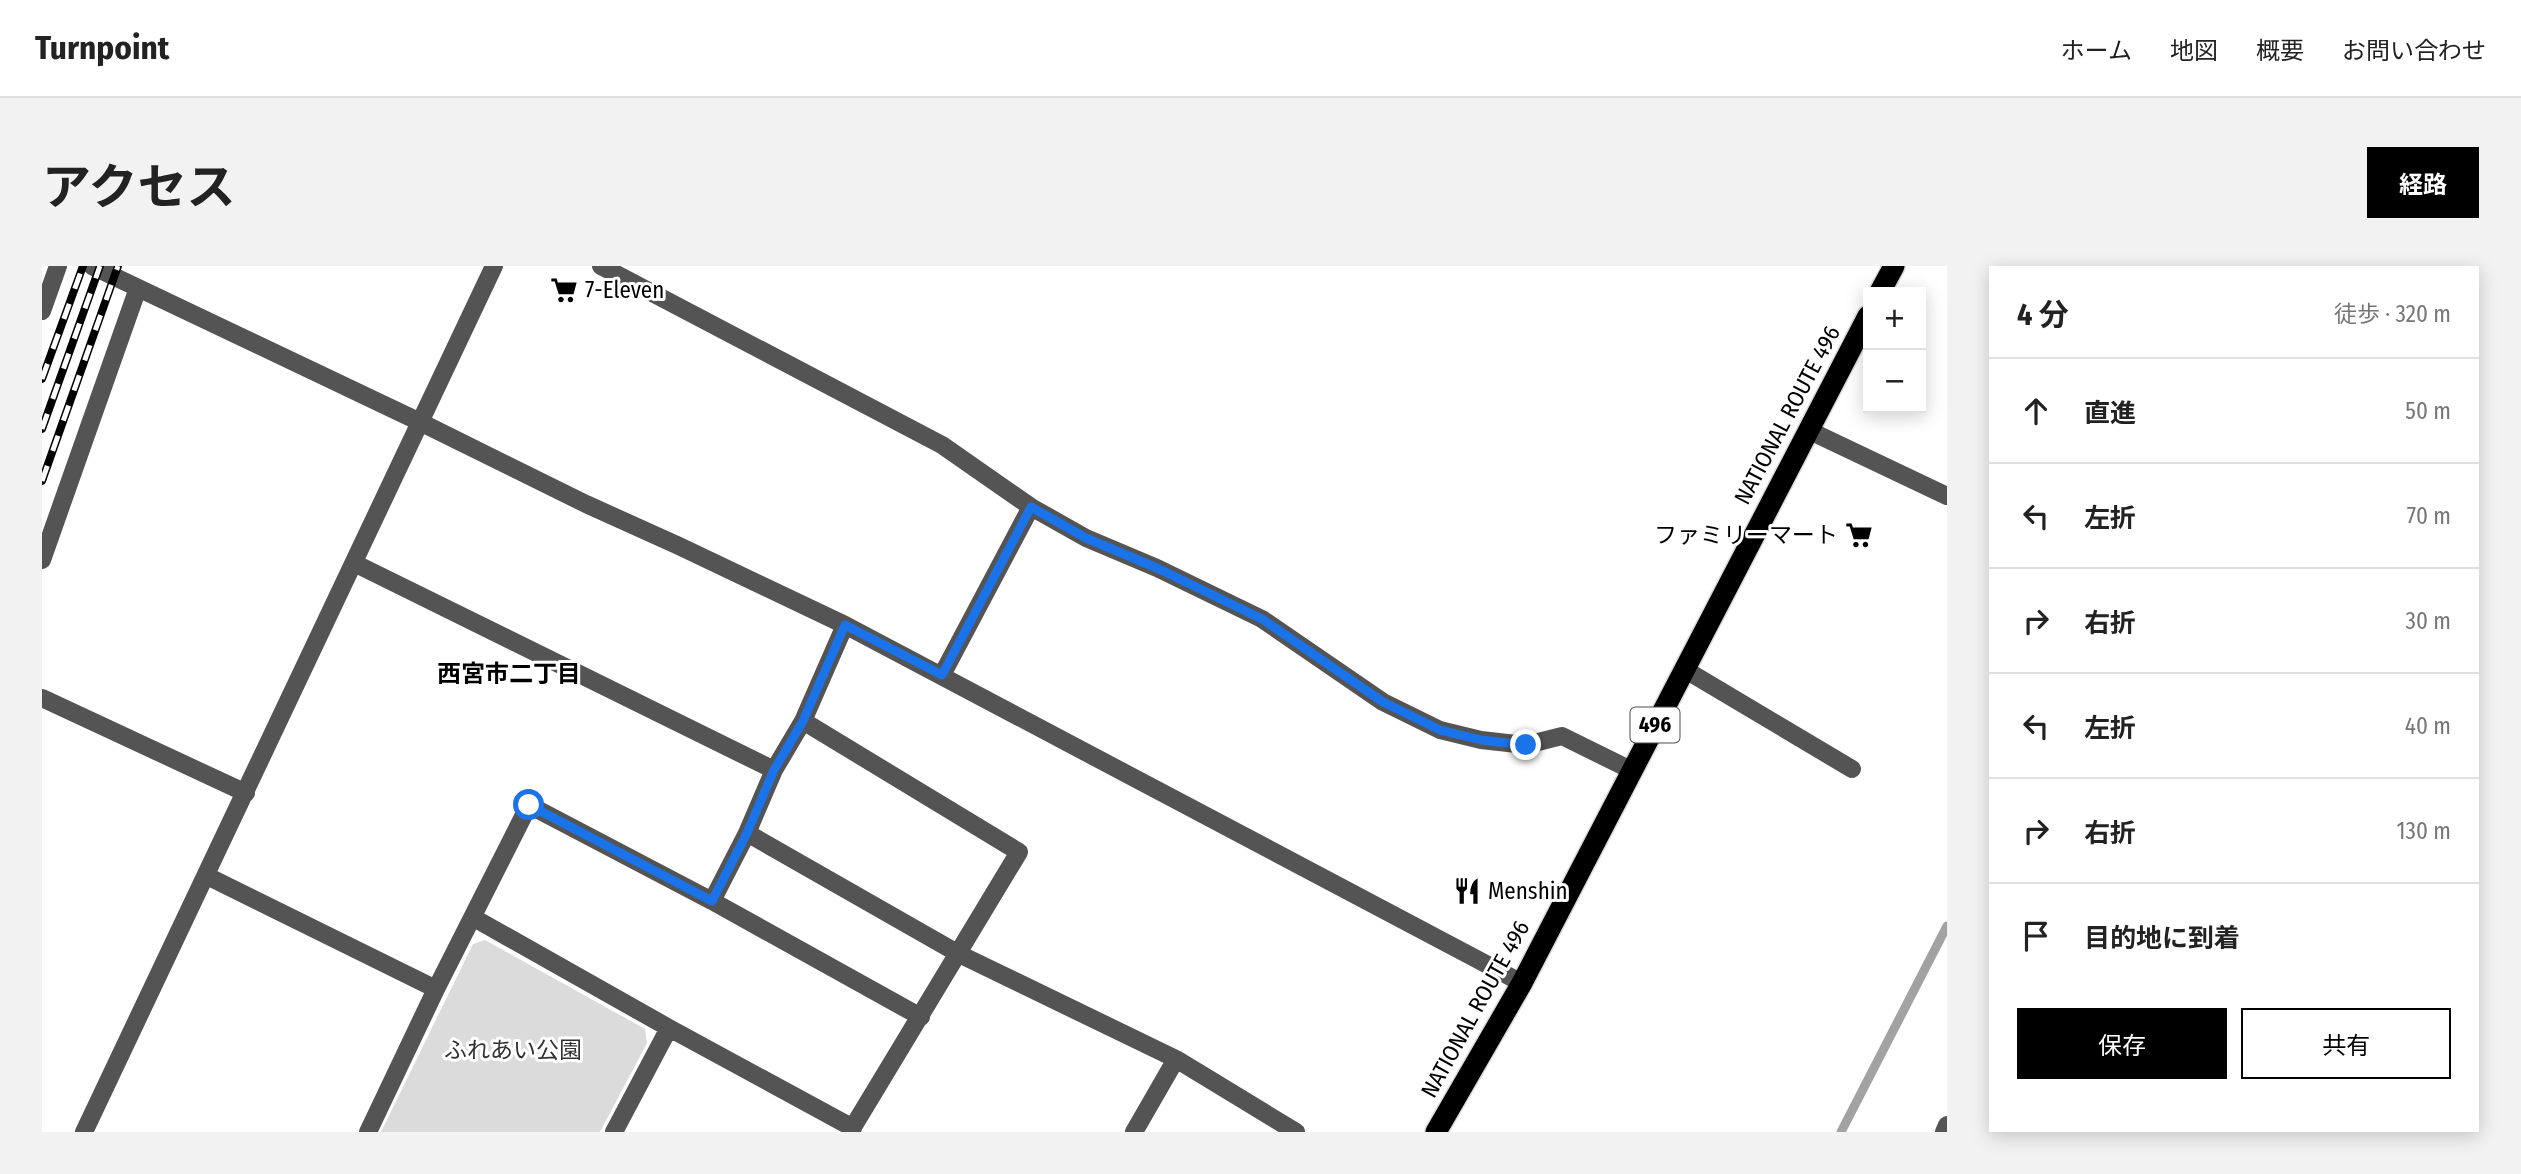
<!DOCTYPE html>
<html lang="ja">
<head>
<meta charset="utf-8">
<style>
  body { margin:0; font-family:"Fira Sans Condensed","Noto Sans JP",sans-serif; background:#f2f2f2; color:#222 }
  .controls { position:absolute; right:21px; top:21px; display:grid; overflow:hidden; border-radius:0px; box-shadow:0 4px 18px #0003 }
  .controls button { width:63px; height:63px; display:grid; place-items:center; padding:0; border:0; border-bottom:2px solid #e0e0e0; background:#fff; color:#222; font:35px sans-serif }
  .stop { position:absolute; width:21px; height:21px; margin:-16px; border:5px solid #1a73e8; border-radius:50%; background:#fff }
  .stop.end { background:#1a73e8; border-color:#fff; box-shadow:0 2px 7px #0008 }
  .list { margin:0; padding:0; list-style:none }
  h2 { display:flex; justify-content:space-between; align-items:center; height:91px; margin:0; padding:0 28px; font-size:30px }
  h2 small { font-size:23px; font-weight:400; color:#767676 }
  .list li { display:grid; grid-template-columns:46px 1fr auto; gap:21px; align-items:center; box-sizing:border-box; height:105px; padding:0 28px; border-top:2px solid #e0e0e0 }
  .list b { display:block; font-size:26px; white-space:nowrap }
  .list em { font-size:23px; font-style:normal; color:#767676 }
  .actions { display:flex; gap:14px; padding:21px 28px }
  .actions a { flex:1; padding:16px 0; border:2px solid #000; border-radius:0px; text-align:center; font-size:24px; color:#000 }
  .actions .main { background:#000; color:#fff }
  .icon { flex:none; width:38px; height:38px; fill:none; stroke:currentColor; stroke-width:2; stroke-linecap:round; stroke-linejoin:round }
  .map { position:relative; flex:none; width:1905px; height:866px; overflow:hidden; border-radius:0px }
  header { display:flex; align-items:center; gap:42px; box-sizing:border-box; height:98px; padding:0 35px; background:#fff; border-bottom:2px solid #e0e0e0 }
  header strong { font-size:33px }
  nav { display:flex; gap:38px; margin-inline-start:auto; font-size:24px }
  .intro { display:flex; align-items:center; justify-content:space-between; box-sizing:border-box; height:168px; padding:0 42px }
  h1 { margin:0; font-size:49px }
  .button { padding:18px 32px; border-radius:0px; background:#000; color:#fff; font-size:24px; font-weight:700 }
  main { display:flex; gap:42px; padding:0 42px }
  aside { flex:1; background:#fff; border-radius:0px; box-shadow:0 4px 18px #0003 }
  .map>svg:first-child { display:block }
  .green { fill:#dbdbdb }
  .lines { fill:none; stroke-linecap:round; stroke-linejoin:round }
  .stream { stroke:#a2a2a2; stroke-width:9 }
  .highway-casing { stroke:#dbdbdb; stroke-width:24 }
  .minor { stroke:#545454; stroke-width:18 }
  .highway { stroke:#000; stroke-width:21 }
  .rail-casing { stroke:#000; stroke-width:8 }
  .rail { stroke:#fff; stroke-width:5; stroke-dasharray:16; stroke-linecap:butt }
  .route { stroke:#1a73e8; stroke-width:9 }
  .labels { text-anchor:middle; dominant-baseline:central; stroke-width:6; stroke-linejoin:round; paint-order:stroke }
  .shield { fill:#fff; stroke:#4c4c4c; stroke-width:2 }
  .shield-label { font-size:21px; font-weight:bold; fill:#000 }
  .poi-label { font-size:23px; fill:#000; stroke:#fff; text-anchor:start }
  .street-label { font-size:23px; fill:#000; stroke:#fff }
  .park-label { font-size:23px; fill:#323232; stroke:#fff }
  .neighbourhood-label { font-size:24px; font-weight:bold; fill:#000; stroke:#fff }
</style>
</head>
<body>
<header>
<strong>Turnpoint</strong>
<nav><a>ホーム</a><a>地図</a><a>概要</a><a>お問い合わせ</a></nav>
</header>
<div class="intro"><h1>アクセス</h1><a class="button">経路</a></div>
<main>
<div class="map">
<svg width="1905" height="866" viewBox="0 0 1905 866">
  <rect width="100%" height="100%" fill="#fff"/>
  <path class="green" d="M443,674L603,763L605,777L558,866H339L431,678Z"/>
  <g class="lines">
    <path class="stream" d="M1799,866L1905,660"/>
    <defs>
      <path id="highway" d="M1838,26L1852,0
        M1394,866L1480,717L1826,50"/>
    </defs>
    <use href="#highway" class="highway-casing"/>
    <path class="minor" d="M50,0L378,156L544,238L637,280L803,359L1480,717
      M559,0L900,179L989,241L900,409
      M0,45L16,0
      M1766,164L1905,230
      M989,241L1044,272L1115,302L1220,353L1341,436L1398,464L1439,474L1484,479L1520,470L1589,504
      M0,294L96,22
      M312,297L732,504
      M1642,403L1810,503
      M0,432L204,527
      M761,455L977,586L808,866
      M705,567L917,688L1134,793L1254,866
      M165,610L394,723
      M670,635L705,567L732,504L761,455L803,359
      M432,652L627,762L811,862
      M42,866L452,0
      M326,866L394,723L487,539L670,635L879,751
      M572,866L627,762
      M1092,866L1134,793
      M1902,866L1905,859"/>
    <use href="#highway" class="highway"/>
    <defs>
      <path id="rail" d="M0,113L41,0
        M0,163L58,0
        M0,215L76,0"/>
    </defs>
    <use href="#rail" class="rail-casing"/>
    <use href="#rail" class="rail"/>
  </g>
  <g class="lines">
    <path class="route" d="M487,539L670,635L705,567L732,504L761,455L803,359L900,409L989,241L1044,272L1115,302L1220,353L1341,436L1398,464L1439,474L1484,479"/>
  </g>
  <defs>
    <symbol id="supermarket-bare" viewBox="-9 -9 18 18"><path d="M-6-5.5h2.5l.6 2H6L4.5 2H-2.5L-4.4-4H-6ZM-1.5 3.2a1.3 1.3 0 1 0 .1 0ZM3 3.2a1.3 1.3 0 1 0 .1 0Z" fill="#000" stroke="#fff" stroke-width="2.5" paint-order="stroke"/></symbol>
    <symbol id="restaurant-bare" viewBox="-9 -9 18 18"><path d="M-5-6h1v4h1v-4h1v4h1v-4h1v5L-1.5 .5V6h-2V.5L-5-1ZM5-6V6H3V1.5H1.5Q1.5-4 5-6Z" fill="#000" stroke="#fff" stroke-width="2.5" paint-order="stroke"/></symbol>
  </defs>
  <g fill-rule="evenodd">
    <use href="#supermarket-bare" x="503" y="5" width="38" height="38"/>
    <use href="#supermarket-bare" x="1798" y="250" width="38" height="38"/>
    <use href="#restaurant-bare" x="1406" y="606" width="38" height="38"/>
  </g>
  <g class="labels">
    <rect class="shield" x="1588.5" y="441.5" width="49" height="35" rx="5"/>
    <g class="shield-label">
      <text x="1613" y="459">496</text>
    </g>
    <g class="poi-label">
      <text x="543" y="24">7-Eleven</text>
      <text x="1796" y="269" text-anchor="end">ファミリーマート</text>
      <text x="1446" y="625">Menshin</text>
    </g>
    <g class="street-label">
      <text transform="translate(1745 149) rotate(-62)">NATIONAL ROUTE 496</text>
      <text transform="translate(1433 743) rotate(-61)">NATIONAL ROUTE 496</text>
    </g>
    <g class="park-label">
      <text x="471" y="784">ふれあい公園</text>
    </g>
    <g class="neighbourhood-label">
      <text x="467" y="408">西宮市二丁目</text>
    </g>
  </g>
</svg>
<div class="controls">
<button>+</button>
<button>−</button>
</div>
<div class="stop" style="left:487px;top:539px"></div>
<div class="stop end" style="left:1484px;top:479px"></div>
</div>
<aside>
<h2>4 分<small>徒歩 · 320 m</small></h2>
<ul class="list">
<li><svg class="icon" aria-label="ahead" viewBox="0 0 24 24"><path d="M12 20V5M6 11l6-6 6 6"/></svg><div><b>直進</b></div><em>50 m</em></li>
<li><svg class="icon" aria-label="left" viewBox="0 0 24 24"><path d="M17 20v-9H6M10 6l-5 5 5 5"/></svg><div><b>左折</b></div><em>70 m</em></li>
<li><svg class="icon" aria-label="right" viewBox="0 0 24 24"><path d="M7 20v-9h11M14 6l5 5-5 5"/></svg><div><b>右折</b></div><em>30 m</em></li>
<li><svg class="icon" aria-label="left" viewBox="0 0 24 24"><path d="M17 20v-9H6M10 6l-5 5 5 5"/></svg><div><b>左折</b></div><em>40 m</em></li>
<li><svg class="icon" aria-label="right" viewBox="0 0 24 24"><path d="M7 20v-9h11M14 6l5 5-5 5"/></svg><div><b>右折</b></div><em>130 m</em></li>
<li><svg class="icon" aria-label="arrive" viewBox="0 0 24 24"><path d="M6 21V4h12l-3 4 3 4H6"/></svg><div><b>目的地に到着</b></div></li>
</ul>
<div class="actions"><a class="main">保存</a><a>共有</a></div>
</aside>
</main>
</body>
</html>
